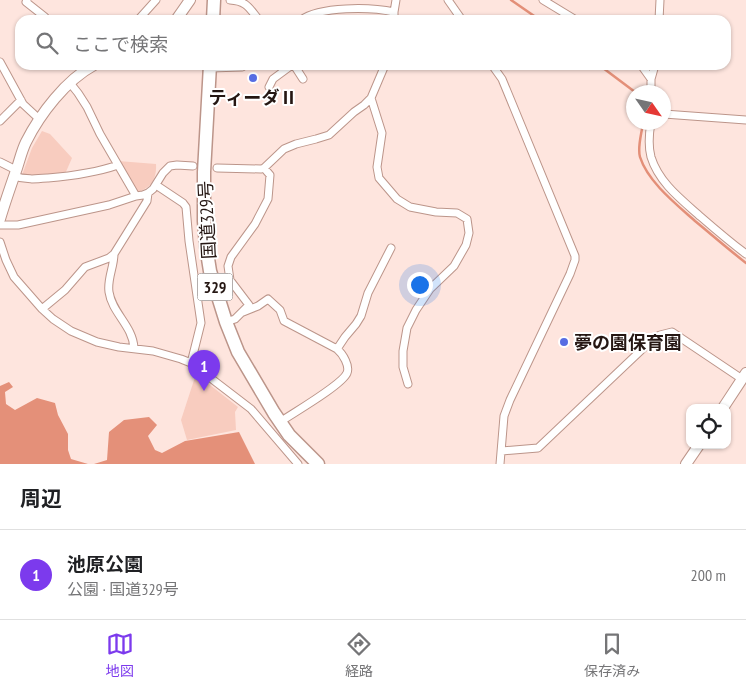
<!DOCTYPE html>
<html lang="ja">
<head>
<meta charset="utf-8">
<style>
  body { margin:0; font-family:"PT Sans Narrow","Noto Sans JP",sans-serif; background:#f6f6f6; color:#202124 }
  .controls { position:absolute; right:15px; bottom:15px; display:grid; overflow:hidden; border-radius:10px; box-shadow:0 1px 4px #0004 }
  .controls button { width:45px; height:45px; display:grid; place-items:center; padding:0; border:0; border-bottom:1px solid #e0e0e0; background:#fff; color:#202124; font:25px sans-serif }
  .compass { position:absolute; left:626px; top:85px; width:45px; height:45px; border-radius:50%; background:#fff; box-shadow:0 1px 4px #0004; rotate:124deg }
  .you { position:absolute; left:419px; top:284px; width:18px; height:18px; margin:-12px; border:4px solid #fff; border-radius:50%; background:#1a73e8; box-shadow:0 0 0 8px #1a73e833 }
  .badge { display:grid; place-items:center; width:32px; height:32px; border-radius:50%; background:#7c3aed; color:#fff; font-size:16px; font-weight:700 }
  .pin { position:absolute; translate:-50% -41px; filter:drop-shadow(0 1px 2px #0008) }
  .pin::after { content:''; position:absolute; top:26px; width:18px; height:15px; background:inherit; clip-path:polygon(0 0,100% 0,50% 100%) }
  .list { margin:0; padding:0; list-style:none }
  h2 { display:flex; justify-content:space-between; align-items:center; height:65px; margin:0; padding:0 20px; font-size:21px }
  h2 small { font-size:16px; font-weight:400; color:#757577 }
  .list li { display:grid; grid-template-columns:32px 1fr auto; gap:15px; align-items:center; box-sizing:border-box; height:90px; padding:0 20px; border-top:1px solid #e0e0e0 }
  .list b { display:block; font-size:19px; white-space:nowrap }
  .list p { margin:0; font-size:16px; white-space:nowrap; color:#757577 }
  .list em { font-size:16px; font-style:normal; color:#757577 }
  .icon { flex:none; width:28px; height:28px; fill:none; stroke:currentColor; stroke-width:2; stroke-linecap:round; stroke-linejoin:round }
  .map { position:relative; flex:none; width:746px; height:464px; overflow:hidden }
  .search { position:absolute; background:#fff; box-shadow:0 1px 4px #0004; left:15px; right:15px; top:15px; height:55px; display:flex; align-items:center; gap:12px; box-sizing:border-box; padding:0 18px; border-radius:15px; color:#757577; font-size:19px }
  .sheet { height:155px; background:#fff }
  nav { display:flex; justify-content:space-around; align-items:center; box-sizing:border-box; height:70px; border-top:1px solid #e0e0e0; background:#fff; font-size:14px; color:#757577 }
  nav a { display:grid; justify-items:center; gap:2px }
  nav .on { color:#7c3aed }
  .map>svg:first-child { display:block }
  .green { fill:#f8ccbf }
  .forest { fill:#e49079 }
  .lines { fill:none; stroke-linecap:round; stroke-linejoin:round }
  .stream { stroke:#e38f78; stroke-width:2.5 }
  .street-casing { stroke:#bc958a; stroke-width:9 }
  .secondary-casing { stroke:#bc958a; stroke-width:12 }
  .highway-casing { stroke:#bc958a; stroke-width:15 }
  .street { stroke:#fff; stroke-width:7 }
  .secondary { stroke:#fff; stroke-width:10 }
  .highway { stroke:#fff; stroke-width:12 }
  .poi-dot { fill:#576de3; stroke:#fff; stroke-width:2 }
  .labels { text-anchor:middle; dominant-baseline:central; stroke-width:4; stroke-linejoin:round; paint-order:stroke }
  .shield { fill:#fff; stroke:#665d5a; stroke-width:1 }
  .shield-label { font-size:16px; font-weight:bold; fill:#251713 }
  .poi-label { font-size:18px; font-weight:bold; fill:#251713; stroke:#fff }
  .street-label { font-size:18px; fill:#251713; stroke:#fff }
</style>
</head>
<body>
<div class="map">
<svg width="746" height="464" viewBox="0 0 746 464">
  <rect width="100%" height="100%" fill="#fee5de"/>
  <path class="green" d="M42,131L50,134L72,158L65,174L30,177L22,175L32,148Z
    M118,161L156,164C157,179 151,188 136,193Z
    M196,374L238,407L235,412L236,430L187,440L181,420Z"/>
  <path class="forest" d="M9,382L13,387L5,392L6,404L15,410L37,398L55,403L58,415L68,434V450L71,459L88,464H0V386Z
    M149,417L157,425L148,436L155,450L162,453L185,441L239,432L255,464H94L107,460L109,432L124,420Z"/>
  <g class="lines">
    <path class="stream" d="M511,0L540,20
      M599,65L635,92
      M643,122C642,133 637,147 640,157C648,182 676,204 695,221C712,235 728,249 746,263"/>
    <defs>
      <path id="street" d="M27,0L26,2L45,17
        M230,0C247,1 249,8 259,20
        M448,0L462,20
        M543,0L576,20
        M138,20L156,0
        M301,20C320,6 371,7 394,12
        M394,20V12L396,0
        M659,20L660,0
        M0,62L23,104L37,117L40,118
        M294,65L303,79
        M492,65L502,79L575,256V260L570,274L510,400L504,416L500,464
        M641,65L651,79V92
        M210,68L242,67L245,65
        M651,79L655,65
        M70,83L78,93L87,107L100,134L136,196
        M269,87L273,79L292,65
        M371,98L382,133L377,167L379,178L397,199L410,207L436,212L457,213L467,219L469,233L466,245L454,266L430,289L416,310L407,328L403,351V367L408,384
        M664,114L746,120
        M0,121L21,100
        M651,122C649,134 648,146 651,157C659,183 682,200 701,217C716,230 730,242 746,254
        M0,162L16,170
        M217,168L261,169L264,168L284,149L296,144L316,139L329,135L354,112L364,105L371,98L385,65
        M14,176C25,180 36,179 48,178C72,176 95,173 118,165
        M156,185L183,203L186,207L189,241L201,323L191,363
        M0,225H18L109,205L136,196L143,195L148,193L153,189L163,173L170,166L177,165L193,166
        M0,242L6,260L14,277L42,309L53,319L71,331L97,342L119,347L153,351L181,359L191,363L251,409L298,464
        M42,309L65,290L85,267L109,258L114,254
        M243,312L258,306L268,299L280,310L284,321L337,349C343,354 350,366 347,373C342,385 293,413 280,422
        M226,322L235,319L249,305L230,280L228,266L231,257L255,224L268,199L270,175L264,168
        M134,348C133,326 112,313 109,292C107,279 114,267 114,254L147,201L148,193
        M337,349L345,337L356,324L361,316L368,293L391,248
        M502,451L538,448L653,339L660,335L672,332L742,379"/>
      <path id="secondary" d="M176,20L190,0
        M0,219C5,202 11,185 17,168C20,159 22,150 26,142C40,114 66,80 94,65
        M723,408L746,373
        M686,464L699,445"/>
      <path id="highway" d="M213,20L214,0
        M210,65L204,172V221L206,246L210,271L226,322L238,352L274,413L289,435L318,464"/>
    </defs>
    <use href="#street" class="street-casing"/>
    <use href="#secondary" class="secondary-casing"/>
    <use href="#highway" class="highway-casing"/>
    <use href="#street" class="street"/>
    <use href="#secondary" class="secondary"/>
    <use href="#highway" class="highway"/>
  </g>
  <g class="poi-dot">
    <circle cx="253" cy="78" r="5"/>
    <circle cx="564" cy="342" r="5"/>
  </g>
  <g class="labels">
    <rect class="shield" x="197.5" y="273.5" width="35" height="27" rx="4"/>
    <g class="shield-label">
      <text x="215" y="287">329</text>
    </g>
    <g class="poi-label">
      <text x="253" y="97">ティーダⅡ</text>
      <text x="574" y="342" text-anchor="start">夢の園保育園</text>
    </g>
    <g class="street-label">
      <text transform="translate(207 220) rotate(-93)">国道329号</text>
    </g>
  </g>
</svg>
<div class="controls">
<button><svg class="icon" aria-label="locate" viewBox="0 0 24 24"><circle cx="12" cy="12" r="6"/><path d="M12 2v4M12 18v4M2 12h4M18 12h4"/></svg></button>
</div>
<svg class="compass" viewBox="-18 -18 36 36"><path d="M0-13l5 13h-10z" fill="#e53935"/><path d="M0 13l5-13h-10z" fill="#757577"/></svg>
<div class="you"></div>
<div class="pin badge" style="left:204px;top:391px">1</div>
<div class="search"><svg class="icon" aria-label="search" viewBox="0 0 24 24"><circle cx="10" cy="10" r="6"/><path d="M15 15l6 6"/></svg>ここで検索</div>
</div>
<section class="sheet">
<h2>周辺<small></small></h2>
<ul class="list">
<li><span class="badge">1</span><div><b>池原公園</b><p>公園 · 国道329号</p></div><em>200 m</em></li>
</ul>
</section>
<nav>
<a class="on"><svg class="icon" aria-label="map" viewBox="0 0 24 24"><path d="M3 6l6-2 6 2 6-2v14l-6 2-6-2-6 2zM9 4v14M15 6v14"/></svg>地図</a>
<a><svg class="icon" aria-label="directions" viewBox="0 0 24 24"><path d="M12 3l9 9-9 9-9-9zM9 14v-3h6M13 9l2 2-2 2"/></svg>経路</a>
<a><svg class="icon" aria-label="saved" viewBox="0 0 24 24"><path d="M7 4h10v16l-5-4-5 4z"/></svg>保存済み</a>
</nav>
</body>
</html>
